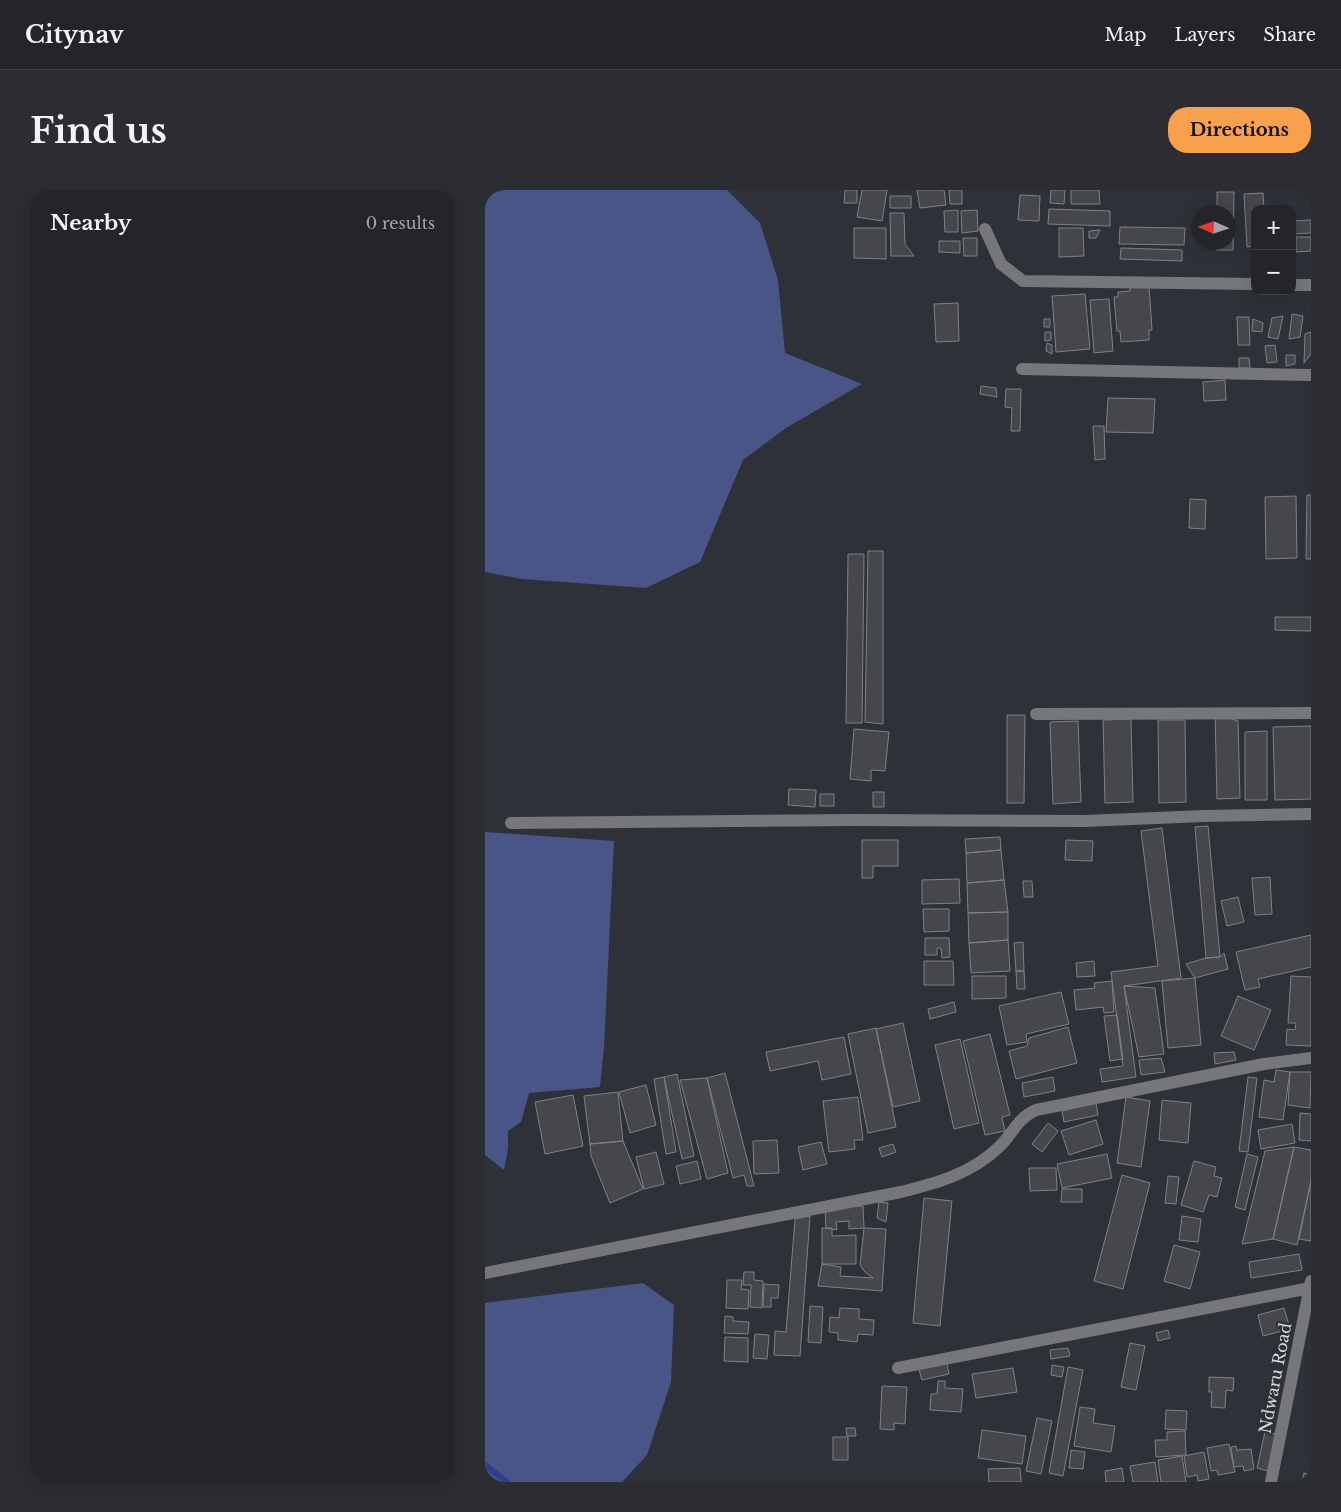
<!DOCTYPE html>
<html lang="en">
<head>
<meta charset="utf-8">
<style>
  body { margin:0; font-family:"Libre Baskerville",serif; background:#2b2d32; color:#f1f3f6 }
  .controls { position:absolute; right:15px; top:15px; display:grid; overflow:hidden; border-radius:10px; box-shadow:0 5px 20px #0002 }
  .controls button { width:45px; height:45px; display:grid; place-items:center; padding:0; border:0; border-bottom:1px solid #404247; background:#23252a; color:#f1f3f6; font:25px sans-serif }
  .compass { position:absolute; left:706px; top:15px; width:45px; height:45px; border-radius:50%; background:#23252a; box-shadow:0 5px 20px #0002; rotate:273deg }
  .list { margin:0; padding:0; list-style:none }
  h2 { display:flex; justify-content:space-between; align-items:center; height:65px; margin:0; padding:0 20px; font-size:21px }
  h2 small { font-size:16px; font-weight:400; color:#a3a5a8 }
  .map { position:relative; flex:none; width:826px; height:1292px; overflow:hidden; border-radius:20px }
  header { display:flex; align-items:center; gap:30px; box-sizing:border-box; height:70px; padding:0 25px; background:#23252a; border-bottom:1px solid #404247 }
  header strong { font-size:24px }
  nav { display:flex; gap:28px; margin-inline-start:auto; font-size:18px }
  .intro { display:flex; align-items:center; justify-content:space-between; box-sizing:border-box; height:120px; padding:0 30px }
  h1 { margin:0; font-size:35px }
  .button { padding:12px 22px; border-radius:20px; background:#f9a04c; color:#111; font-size:18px; font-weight:700 }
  main { display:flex; gap:30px; padding:0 30px }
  aside { flex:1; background:#23252a; border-radius:20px; box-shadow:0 5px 20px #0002 }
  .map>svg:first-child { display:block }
  .green { fill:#485586 }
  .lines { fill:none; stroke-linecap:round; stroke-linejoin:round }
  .stream { stroke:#2f3f8b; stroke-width:6 }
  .building { fill:#45474d; stroke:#7f8189 }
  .minor { stroke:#76777a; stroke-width:12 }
  .labels { text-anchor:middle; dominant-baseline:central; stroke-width:4.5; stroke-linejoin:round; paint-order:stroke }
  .street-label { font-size:16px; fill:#dadbdf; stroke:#2f3138 }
</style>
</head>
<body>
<header>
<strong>Citynav</strong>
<nav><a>Map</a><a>Layers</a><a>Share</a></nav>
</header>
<div class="intro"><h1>Find us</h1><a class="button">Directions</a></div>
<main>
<aside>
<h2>Nearby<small>0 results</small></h2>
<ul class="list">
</ul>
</aside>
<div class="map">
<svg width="826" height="1292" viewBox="0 0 826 1292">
  <rect width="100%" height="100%" fill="#2f3138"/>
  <path class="green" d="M0,0H242L275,33L293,90L300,163L377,194L301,238L258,270L215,372L161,398L37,389L0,382Z
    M0,642L129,651L119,858L115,897L44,903L36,932L23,941V958L19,980L0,965Z
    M158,1093L189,1115L186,1192L162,1265L137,1292H0V1113Z"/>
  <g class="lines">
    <path class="stream" d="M0,1275L22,1292"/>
  </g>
  <path class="building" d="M360,0H372V13H359Z
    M377,0H402L397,31L372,27Z
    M432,0H459L461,15L435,18Z
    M464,0H477V14H465Z
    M566,0H580L579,14L565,13Z
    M586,0H614L615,14H586Z
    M732,2H749L748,60H731L732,52H744V22H732Z
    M778,3L779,19H770V56L762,57L759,4Z
    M535,5L555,6L554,31L533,30Z
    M405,6H426V18H405Z
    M564,19L625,21V36L563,34Z
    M473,20V42H460L459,21Z
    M492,20L493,41L477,43L476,21Z
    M405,23H419L420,54L429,66H406Z
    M826,30V43L807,44V31Z
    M635,37L700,38L699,55L634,54Z
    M369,38H401V69L369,68Z
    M574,38H598L599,66L574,67Z
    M615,40L611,48H604V41Z
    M811,47H826V61L811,62Z
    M478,48H492V66H479Z
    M454,51H475V63L454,62Z
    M636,58L697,60V71L635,69Z
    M664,96L667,140H664V150L636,152L635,141H632L629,107H633V102L645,101V97Z
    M600,104L605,159L571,162L567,106Z
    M624,109L628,161L609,163L605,110Z
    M473,113L474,151L451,152L449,114Z
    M807,124L818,126L815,147L804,149Z
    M798,126L793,149L783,147L787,128Z
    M752,127H764L765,155H753Z
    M559,129H565V137H559Z
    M768,129L778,133L777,142L767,141Z
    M560,142H566V150L560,151Z
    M826,142V164L819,173L820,144Z
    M562,153L567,155V164L561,161Z
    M790,155L792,172L782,173L780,156Z
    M801,165H810V174L801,176Z
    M754,168H764L765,178H754Z
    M740,190L741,210L719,211L718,192Z
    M496,196L511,198L512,207L495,204Z
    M521,199H536L535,241H526L527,218L520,217Z
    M623,208L670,209L668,243L621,242Z
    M608,236H619L620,269L610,270Z
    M822,305H826V369H821Z
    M811,306L812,368L781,369L780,307Z
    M705,309L721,310L720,339L704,338Z
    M383,361H398V534L380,532Z
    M363,364H379L377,533H361Z
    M790,427H826V441L790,440Z
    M730,523L753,531L755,608L732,609Z
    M522,525H540L539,613H522Z
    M646,529L648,612L620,613L618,530Z
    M673,530H700L701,612L674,613Z
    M593,531L596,612L568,614L565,532Z
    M826,536V609L790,610L788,537Z
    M369,539L404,542L400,581L386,580V591L365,589Z
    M782,541V610H760V542Z
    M304,599L331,600L330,617L303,615Z
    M388,602H399V617H388Z
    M335,604H349V616H335Z
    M723,636L735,767L721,768L710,637Z
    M677,638L696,788L639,796L651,887L617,892L615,879L638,876L626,782L673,776L656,641Z
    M515,647L516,660L481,663L480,649Z
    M377,650H413V676H388V688H377Z
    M581,650L608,651L607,671L580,670Z
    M516,660L519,690L482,693L481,663Z
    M785,687L787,724L770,725L767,688Z
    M474,689L475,713L437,714V690Z
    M519,690L523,722L483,723L482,693Z
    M538,691H547L548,707H539Z
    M753,707L759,732L742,736L736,711Z
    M438,719H464V741L439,742Z
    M523,722V750L484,753L483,723Z
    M826,745V777L773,789L775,797L760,800L751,762Z
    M440,748H464L465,767L457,768L456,758H452V765H440Z
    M523,750L525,781L486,783L484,753Z
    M538,752L539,781H531L529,753Z
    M739,763L743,779L710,788L701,774L721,768L735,767Z
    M439,771H468L469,795H439Z
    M609,771L610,786L592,787L591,773Z
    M531,781H539L540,799H532Z
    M487,786H521V808L487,809Z
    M806,786L826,787V856L801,855L802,839L810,840L811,833H803Z
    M710,788L716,855L683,858L677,791Z
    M627,791L629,822L619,823L618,817L591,820L589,800L610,798L609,793Z
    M639,796L670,798L679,864L654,867Z
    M576,802L584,834L541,844L542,852L522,855L514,816Z
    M753,806L786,820L769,860L736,846Z
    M469,812L471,822L445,829L443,819Z
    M632,825L638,869L625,871L619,826Z
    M418,833L435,911L408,917L391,839Z
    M583,837L592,873L531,889L524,861L542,856L544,848Z
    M391,838L411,937L383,943L363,844Z
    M505,844L525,925L517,927L520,941L500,945L478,851Z
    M359,847L366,884L337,890L333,871L285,881L281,862Z
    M475,849L494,933L469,939L450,855Z
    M749,862L751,870L730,874L729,863Z
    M676,868L680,882L656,885L654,870Z
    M791,880L805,882L798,930L774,927L779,890L789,892Z
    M805,882H826L825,918L803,915Z
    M240,883L269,996H262L259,985L248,988L222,888Z
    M192,884L209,966L197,969L179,887Z
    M179,887L191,962L181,964L169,889Z
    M568,887L570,901L539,907L537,893Z
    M763,887L772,888L763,962L754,961Z
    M222,888L243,983L222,989L195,890Z
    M161,895L171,935L145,943L134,902Z
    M133,902L138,951L105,954L99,906Z
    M88,905L98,956L60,964L50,912Z
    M373,907L378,950H369L370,959L344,962L338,911Z
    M641,907L665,911L656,977L632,973Z
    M677,910L706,913L703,953L674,950Z
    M611,913L613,925L579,932L577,921Z
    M815,923L826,924V951L814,950Z
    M611,930L618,954L584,965L576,941Z
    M563,933L573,941L557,962L547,954Z
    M807,934L810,953L776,959L773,940Z
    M292,950L294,983L269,984L268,951Z
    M138,951L158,999L125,1013L106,966L105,954Z
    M336,952L342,974L318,980L313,957Z
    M408,954L411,962L397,967L394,958Z
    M809,957L788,1049L757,1054L780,961Z
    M809,957L826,960V991L812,1055L788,1049Z
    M171,962L179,994L159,999L151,967Z
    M622,964L627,988L577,998L572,974Z
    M762,964L773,967L760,1020L750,1017Z
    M212,971L216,989L195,994L191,976Z
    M709,971L731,977L729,986L737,988L732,1007L724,1005L718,1022L696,1015Z
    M544,978H571L572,1000L545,1001Z
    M637,985L665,993L638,1099L609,1091Z
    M683,986L694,987L691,1014L680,1013Z
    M826,991V1051L814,1049Z
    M577,999H597V1012H576Z
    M439,1008L467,1011L455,1136L428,1133Z
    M394,1012L403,1013L401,1032L392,1028Z
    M378,1016L379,1038L364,1039V1031L351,1032L352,1040L341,1038L340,1018Z
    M325,1026L315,1166L289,1165L290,1141L301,1142L310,1029Z
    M697,1026L716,1029L713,1052L694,1050Z
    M337,1038H347V1046L371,1045V1074H337Z
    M379,1038L401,1039L397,1101L333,1096L337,1074L356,1077L355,1086L388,1088L380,1082L375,1075Z
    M689,1055L715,1062L705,1099L679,1091Z
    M814,1064L817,1080L766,1088L764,1072Z
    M259,1082H269V1090L278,1091L277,1118L265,1117L266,1095H258Z
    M242,1090H257L256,1099L264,1100L263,1119L241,1118Z
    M279,1094L294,1095L293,1108H286V1117H278Z
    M325,1116L338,1117L336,1153L323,1152Z
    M355,1118L374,1119V1129L389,1130L388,1145L373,1144L372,1152L353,1150V1143L344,1142L345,1127L354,1128Z
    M799,1118L805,1139L778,1146L773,1125Z
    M240,1126L248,1127V1131L264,1132L263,1144L239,1143Z
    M683,1140L685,1148L673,1151L671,1143Z
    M270,1144L284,1145L282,1169L268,1168Z
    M240,1147L263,1148V1172L239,1171Z
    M645,1153L660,1156L651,1200L636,1197Z
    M583,1158L585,1166L566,1169L565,1160Z
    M461,1170L464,1184L437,1190L433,1177Z
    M567,1175L579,1177L577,1187L566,1185Z
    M583,1177L598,1180L578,1286L564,1283Z
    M528,1178L532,1202L491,1208L487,1184Z
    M724,1187L749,1188L748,1201L741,1200L740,1218L726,1217L727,1202H724Z
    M453,1191H460V1198L478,1199L476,1222L445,1220L446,1204H452Z
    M397,1196L422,1197L420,1234L409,1233V1240L395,1239Z
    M595,1217L610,1219L608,1233L630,1236L626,1262L589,1256Z
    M681,1220L702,1221L701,1240L680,1239Z
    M552,1228L567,1231L556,1284L541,1281Z
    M361,1238H370L371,1246H362Z
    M497,1240L541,1246L537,1274L493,1268Z
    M700,1241L701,1265L671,1267L670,1250H682V1242Z
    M780,1242L792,1244L783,1281L772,1278Z
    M348,1247H363V1270H348Z
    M744,1254L750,1282L733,1285L732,1280L726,1281L722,1258Z
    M751,1256L752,1261L755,1259L756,1260L766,1259L769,1279L759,1281L758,1276L749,1277L746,1257Z
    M586,1260L600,1262L598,1279L584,1278Z
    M719,1262L724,1289L713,1291L712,1285L702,1287L699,1266Z
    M697,1266L701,1292H676L673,1270Z
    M670,1272L673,1292H648L645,1276Z
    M535,1278L536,1292H504L503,1279Z
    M637,1278L639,1292H621L620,1281Z
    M819,1283L826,1285V1292H817Z"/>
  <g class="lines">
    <path class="minor" d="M500,39L516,74L538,91L770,94
      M807,95H826
      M537,179L826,185
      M551,524L826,523
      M26,633L368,630L600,631L719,626L826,624
      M0,1083L416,1002C452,993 486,984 514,957C529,943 530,930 551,920L779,874L826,868
      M413,1178L825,1098
      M786,1292L826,1091"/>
  </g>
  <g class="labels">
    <g class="street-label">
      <text transform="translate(790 1188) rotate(-79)">Ndwaru Road</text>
    </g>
  </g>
</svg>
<div class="controls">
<button>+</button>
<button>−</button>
</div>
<svg class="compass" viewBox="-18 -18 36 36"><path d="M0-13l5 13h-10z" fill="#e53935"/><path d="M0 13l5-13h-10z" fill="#a3a5a8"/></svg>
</div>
</main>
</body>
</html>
